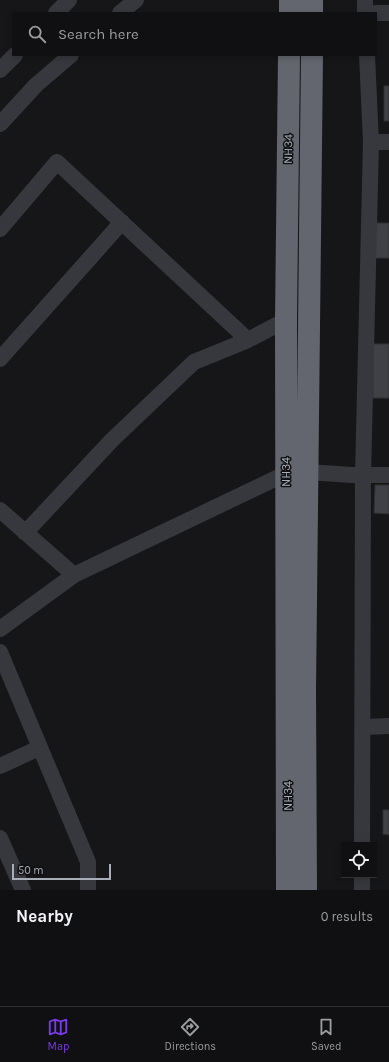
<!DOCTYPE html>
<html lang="en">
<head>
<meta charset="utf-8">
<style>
  body { margin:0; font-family:Karla,sans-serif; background:#1e1e20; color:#f1f3f6 }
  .controls { position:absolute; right:12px; bottom:12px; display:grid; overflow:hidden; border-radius:0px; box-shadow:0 2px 6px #0003 }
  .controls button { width:36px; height:36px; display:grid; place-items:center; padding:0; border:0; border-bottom:1px solid #303032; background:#101012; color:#f1f3f6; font:20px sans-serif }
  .scale { position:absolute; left:12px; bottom:10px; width:99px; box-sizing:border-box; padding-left:4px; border:2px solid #a8adb8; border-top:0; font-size:11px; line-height:14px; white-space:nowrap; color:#a8adb8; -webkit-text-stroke:3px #111113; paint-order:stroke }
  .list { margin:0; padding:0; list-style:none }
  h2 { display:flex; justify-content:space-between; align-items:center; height:52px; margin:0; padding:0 16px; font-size:17px }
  h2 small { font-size:13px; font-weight:400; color:#9c9d9f }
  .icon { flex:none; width:22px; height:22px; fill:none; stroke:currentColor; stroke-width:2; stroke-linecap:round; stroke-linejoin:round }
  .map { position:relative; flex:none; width:389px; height:890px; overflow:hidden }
  .search { position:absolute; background:#101012; box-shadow:0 2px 6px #0003; left:12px; right:12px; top:12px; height:44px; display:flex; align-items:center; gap:10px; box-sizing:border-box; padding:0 14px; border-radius:0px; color:#9c9d9f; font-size:15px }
  .sheet { height:116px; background:#101012 }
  nav { display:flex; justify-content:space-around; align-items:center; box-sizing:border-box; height:56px; border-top:1px solid #303032; background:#101012; font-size:11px; color:#9c9d9f }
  nav a { display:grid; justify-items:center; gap:2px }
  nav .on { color:#7c3aed }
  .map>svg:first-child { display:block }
  .building { fill:#404145; stroke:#303034 }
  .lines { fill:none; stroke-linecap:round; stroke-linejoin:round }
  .street { stroke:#37383d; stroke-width:16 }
  .highway { stroke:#63666e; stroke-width:22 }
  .labels { text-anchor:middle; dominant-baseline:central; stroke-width:3; stroke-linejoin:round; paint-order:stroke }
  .street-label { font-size:12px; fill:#a8adb8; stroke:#111113 }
</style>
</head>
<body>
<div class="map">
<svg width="389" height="890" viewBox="0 0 389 890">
  <rect width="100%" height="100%" fill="#161618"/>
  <path class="building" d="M384,86H389V121H384Z
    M374,223H389V258H374Z
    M373,344H389V398H373Z
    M375,485H389V514L374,513Z
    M383,810H389V835L383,834Z"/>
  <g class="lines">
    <path class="street" d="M56,13L69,0
      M120,13L136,0
      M365,13V0
      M376,13H389
      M0,70L15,55
      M0,124L36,85L71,55
      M371,142H389
      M0,229L57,162L248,340
      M0,359L122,222
      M0,510L74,575
      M25,533L112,440L194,362L248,340L286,320
      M0,629L74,575L287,473L307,472L352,475H389
      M0,652L88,862V890
      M363,727L389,726
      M0,766L39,748
      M0,838L23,890
      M362,845L363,475L371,142L367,55
      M362,890V875"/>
    <path class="highway" d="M290,13V0
      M312,13V0
      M287,890L286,320L289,55
      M306,890L305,689L312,55"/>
  </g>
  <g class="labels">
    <g class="street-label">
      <text transform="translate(288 149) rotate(-89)">NH34</text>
      <text transform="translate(286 472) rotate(-90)">NH34</text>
      <text transform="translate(288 796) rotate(-90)">NH34</text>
    </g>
  </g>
</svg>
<div class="controls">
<button><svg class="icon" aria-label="locate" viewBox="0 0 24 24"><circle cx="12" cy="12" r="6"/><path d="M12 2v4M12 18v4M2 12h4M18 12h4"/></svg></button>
</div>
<div class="scale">50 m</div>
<div class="search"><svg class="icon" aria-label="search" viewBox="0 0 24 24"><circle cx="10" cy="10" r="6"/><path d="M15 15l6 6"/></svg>Search here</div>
</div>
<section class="sheet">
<h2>Nearby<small>0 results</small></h2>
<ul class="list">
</ul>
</section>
<nav>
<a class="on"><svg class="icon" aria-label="map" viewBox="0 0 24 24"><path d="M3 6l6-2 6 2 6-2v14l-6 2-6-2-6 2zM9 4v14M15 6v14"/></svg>Map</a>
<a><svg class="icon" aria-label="directions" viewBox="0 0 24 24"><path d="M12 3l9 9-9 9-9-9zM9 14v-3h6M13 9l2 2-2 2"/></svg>Directions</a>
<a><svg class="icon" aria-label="saved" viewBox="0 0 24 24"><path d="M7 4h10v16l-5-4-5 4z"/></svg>Saved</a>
</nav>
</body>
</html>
